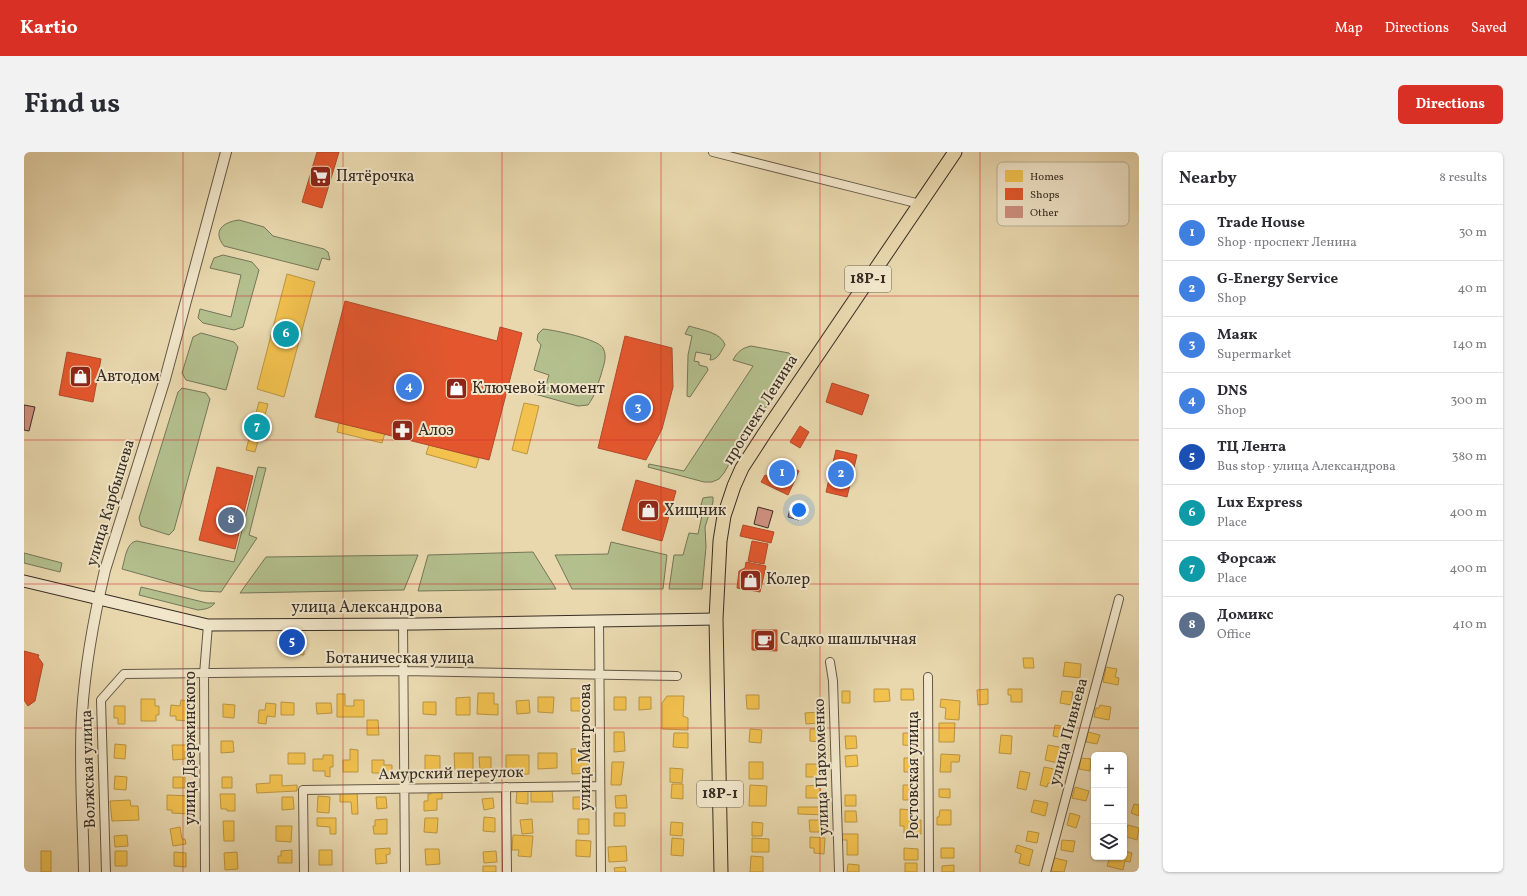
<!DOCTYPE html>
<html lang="en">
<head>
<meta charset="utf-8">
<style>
  body { margin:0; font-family:Vollkorn,serif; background:#f2f2f3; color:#2b2b33 }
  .controls { position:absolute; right:12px; bottom:12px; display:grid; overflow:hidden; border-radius:6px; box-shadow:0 1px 3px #0004 }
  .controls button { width:36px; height:36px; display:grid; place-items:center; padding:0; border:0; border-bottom:1px solid #e1e1e2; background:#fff; color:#2b2b33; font:20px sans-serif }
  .you { position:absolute; left:775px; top:358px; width:14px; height:14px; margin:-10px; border:3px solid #fff; border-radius:50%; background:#1a73e8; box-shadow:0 0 0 6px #1a73e833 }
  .badge { display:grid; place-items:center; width:26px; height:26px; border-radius:50%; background:#d93025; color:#fff; font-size:13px; font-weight:700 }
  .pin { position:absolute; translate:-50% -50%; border:2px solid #fff; box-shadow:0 1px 4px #0006 }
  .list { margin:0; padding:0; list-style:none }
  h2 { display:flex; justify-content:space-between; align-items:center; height:52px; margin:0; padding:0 16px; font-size:17px }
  h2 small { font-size:13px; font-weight:400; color:#7c7c81 }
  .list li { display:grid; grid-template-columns:26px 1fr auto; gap:12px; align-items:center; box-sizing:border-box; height:56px; padding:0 16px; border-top:1px solid #e1e1e2 }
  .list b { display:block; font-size:15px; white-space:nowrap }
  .list p { margin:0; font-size:13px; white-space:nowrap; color:#7c7c81 }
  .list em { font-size:13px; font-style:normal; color:#7c7c81 }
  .icon { flex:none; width:22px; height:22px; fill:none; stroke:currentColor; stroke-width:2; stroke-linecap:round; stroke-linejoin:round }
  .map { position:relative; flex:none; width:1115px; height:720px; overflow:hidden; border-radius:6px }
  header { display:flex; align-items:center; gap:24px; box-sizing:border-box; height:56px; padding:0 20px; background:#d93025; color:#fff }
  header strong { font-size:19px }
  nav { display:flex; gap:22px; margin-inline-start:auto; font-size:14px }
  .intro { display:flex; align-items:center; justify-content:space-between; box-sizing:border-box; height:96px; padding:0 24px }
  h1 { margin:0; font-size:28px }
  .button { padding:10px 18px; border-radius:6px; background:#d93025; color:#fff; font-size:14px; font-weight:700 }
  main { display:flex; gap:24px; padding:0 24px }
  aside { flex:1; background:#fff; border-radius:6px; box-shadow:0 1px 3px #0004 }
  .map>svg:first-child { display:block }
  .green { fill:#b3bf8d; stroke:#757658 }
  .homes { fill:#f2c14e; stroke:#ba9541 }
  .shops { fill:#e4572e; stroke:#b04a2b }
  .building { fill:#cf907f; stroke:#372d24 }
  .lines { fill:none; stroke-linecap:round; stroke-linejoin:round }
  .minor-casing { stroke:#645846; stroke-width:10 }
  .tertiary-casing { stroke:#645846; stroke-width:12 }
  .secondary-casing { stroke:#372d24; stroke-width:13 }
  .primary-casing { stroke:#372d24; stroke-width:15 }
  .minor { stroke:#f1e6ca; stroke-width:8 }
  .tertiary { stroke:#f1e6ca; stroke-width:10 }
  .secondary { stroke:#f1e6ca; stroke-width:11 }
  .primary { stroke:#e9d8ae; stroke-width:13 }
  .grid { fill:none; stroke:#d62828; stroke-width:1; stroke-opacity:0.55 }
  .labels { text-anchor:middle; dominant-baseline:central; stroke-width:4; stroke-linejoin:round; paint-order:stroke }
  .shield { fill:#f1e6ca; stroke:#6f6456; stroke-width:1 }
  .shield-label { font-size:15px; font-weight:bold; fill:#372d24 }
  .poi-label { font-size:16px; fill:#372d24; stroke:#f1e6ca; text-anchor:start }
  .street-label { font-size:16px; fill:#372d24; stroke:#f1e6ca }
  .key { fill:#f1e6ca; stroke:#b9ae98; stroke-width:1 }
  .key-label { font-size:11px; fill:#372d24 }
</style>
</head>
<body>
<header>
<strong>Kartio</strong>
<nav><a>Map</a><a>Directions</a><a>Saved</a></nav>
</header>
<div class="intro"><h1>Find us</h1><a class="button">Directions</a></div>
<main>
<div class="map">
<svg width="1115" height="720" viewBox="0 0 1115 720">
  <rect width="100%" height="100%" fill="#e9d8ae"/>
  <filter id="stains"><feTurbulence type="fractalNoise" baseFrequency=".005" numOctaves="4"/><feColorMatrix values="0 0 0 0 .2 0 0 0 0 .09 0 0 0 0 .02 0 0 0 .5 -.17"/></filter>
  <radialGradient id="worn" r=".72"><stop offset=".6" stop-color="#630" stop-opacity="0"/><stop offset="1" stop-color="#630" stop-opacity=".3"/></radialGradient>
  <path class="green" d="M215,68L240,75L249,84L300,97L304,100L306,108L298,106L294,118L200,94C188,79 199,70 215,68Z
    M199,103L228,110L235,118L219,175L210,178L179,171L174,166L176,157L207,165L217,123L186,116L190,106Z
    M665,174C677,178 697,180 701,193C697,199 694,208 686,208L687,203L672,200L670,209L675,210V213L683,215L684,218L666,245L663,244L664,203L668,184L661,182Z
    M519,177C530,178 574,187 579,196C584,205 579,214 577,223C573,234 571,244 564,253L554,254L500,239L501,234L507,232L521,236L525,223L510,218L517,193L513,188L514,182Z
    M177,181L210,190L214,195L202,238L162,228L158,221L169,185Z
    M727,194L765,201C772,207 769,213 766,221L717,291L700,321L695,327L688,330H680L624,315L625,312L660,319L729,214L709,208C713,200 718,196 727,194Z
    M158,236L182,241L186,247L150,378L145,383L117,374L115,366L154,240Z
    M234,315L242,316L225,383L233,386L197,440L177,439L98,417C101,408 102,390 113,389L210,410Z
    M685,345H689V350L681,375L682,395L678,437H645L650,403H659L665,381L674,382L680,354L677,353L679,346Z
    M587,390L643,403L639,437H548L531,403L584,402Z
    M509,400L532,437L394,439L404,403Z
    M0,401L38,411L36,420L0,411Z
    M394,403L380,438L216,441L242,405Z
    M117,435L183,451H191C186,457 181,457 174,458L115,443Z"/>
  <path class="homes" d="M263,122L291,130L260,245L233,237Z
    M235,250L244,252L231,300L222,298Z
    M500,251L515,254L503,302L488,298Z
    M315,271L361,281L358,291L313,280Z
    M405,293L455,306L452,316L402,302Z
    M268,494L280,495V503L263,502V497Z
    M999,506H1009L1010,516H1000Z
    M1041,510L1057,512L1056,526L1039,524Z
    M1082,515L1093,517L1091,525L1095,526L1094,533L1079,530Z
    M850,537H865L866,549L850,550Z
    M877,537H889L890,548H877Z
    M964,537V552L954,553L953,538Z
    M984,537H998V550H987V543H984Z
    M818,539H826V551H818Z
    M1038,539L1049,540L1047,553L1036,551Z
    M454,541H470V552H474V563L453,562Z
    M313,542H321V554H330V548H340V565H313Z
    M722,543H735V557H723Z
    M643,544H660L659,564L664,566V578L638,577V551Z
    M446,545V563H432V546Z
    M514,545H530L529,561L514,560Z
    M590,545H602V558H590Z
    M615,545H627V557L615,558Z
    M547,546H561V559H547Z
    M117,547H131V554H135V563H132V569H117Z
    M917,547L936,549L935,568L921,567L922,556L916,555Z
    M157,548L165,549L163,569L152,568V564H146L147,553L156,554Z
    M505,548L506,561L493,562L492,549Z
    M257,550L270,551V563H257Z
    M399,550H412V563L399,562Z
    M242,551L252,552L251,565L243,564L242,572L234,571L235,558H241Z
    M292,551H307L308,561L293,562Z
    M199,552L211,553L210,566L199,565Z
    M1076,553L1087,555L1085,568L1070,565L1072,556H1075Z
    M90,554H101V572H94V566H90Z
    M795,560V571L782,572L781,561Z
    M343,568H354L355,583H343Z
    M915,571H931L930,590H915Z
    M1031,573L1042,575L1040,586L1029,584Z
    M726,577L738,578L737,591L725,590Z
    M786,577H798L797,590L786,589Z
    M590,580H600L601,599L590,600Z
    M1064,580L1076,583L1073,592L1062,590Z
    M650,581H664V596L649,595Z
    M879,581H891V594L879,593Z
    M977,583L988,584L987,602L975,601Z
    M821,584H832L833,596L822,597Z
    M197,589H209L210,600L197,601Z
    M91,592L102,593L101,607L90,606Z
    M148,593H164L165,599H161V607L149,608Z
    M1024,593L1041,596L1038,612L1021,608Z
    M564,596L565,621L548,622L547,597Z
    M326,597L334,598V620H319V608H326Z
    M264,601H281V612H264Z
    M430,601H449V618L431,619Z
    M514,601H533V616L514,617Z
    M917,602L936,603L935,610H927V620H916Z
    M299,603H309V615H306V625L301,624V619H289V607H299Z
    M401,603L416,604V618H401Z
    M482,603H505V622L482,623Z
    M833,603L834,614L822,615L821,604Z
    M455,605H467V618H456Z
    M880,606H891V620H880Z
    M1057,606L1067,607L1066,619L1055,617Z
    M348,608H360V613H368V625H359V621H348Z
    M588,610H600L597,633H587Z
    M725,610H739V627H725Z
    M782,612H797V625H782Z
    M1020,615L1035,618L1031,633L1024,631L1023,635L1016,633Z
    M646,616L659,617L658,631L646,630Z
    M996,619L1006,621L1002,638L993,636Z
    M246,623H258V634L273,633V639L233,641L232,632L246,631Z
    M91,624L103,625L102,638L90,637Z
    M149,625H161V636H149Z
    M198,625H208V636H198Z
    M648,632H659V647L647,646Z
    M726,633L743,634L742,654H725Z
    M796,633L797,646H782V634Z
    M879,633H891V648H879Z
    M1051,635L1065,639L1062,649L1048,646Z
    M333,637L334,662H328L327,650H316V638Z
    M507,637H528L529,650H507Z
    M915,637H926V646L915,645Z
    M418,638V647H413V658L400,659V649H404V642H407V639Z
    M493,638L504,639V652L492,651Z
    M196,642H211V659H203V657H197Z
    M143,643L167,644L166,662L148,661V658H143Z
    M602,643L603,656H592L591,644Z
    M821,643H832V654H821Z
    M294,644L306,645L305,661L293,660Z
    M258,645H269L270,657L258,658Z
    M352,645H362L363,656L353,657Z
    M549,645H565V657H549Z
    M469,646L470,656L460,658L458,647Z
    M106,648L107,654H114L115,668L88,669L86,649Z
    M1010,648L1024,651L1021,664L1007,660Z
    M1110,652L1115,653V664L1107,661Z
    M774,655H803V663L774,662Z
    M876,657L889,658V668H897V682L880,681V674H876Z
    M916,658H927V673H913V665H915Z
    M821,659H832L833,670H821Z
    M590,661H601V674H590Z
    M1046,661L1056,664L1052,676L1043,673Z
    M460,665L471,666V680L459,679Z
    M293,666H312V682H306V675L293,674Z
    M401,666H414L413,681L400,680Z
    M363,667V682H350L349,674H351V668Z
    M508,667L509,681L498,682L496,668Z
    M554,667H565V682H554Z
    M785,668H797V680H786Z
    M199,669H210V689H200Z
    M647,670L659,671L658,684L646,683Z
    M728,670L739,671L738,684H728Z
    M1104,673L1115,676L1113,688L1100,684Z
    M252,674H268L267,690L252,689Z
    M156,675L158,687H161L162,692L149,694L146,677Z
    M1004,679L1015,681L1013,691L1002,689Z
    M815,682H834V703H823V688H815Z
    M103,683L104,694L91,695L90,684Z
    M489,683L509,684L507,705L494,704L495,698H488Z
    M786,685L801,686L800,702L790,701V696H786Z
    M648,686L660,687L659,704L647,703Z
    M728,686L745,687V700H728Z
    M552,688L567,689L566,705L552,704Z
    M1038,688L1051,689L1049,700L1037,698Z
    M993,693L1009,698L1005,714L995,711L997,702L991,700Z
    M602,694L603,709L585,710L584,695Z
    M366,696V702L362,703L363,711L352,712L351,697Z
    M880,696L894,697V708H880Z
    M917,696H930V706H917Z
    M401,697H415L416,712L402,713Z
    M268,698V711H254V704H257V699Z
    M295,698H308V713H295Z
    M17,699H27V720H17Z
    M91,699H103V714H91Z
    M472,699L473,710L460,711L459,700Z
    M1100,699L1108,701L1106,710L1101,709L1099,718L1083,714L1086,705L1093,706V705H1100Z
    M150,700L162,701V715L150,714Z
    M213,700L214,717L201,718L200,701Z
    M727,704L739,705V720H726Z
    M1027,705L1043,709L1040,720L1024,719Z
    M881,711H893V720H881Z
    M824,712L835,713V720H823Z
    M930,713V720H918V714Z
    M459,714H472V720H459Z
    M601,715L602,720H591L590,716Z"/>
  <path class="shops" d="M293,0H315L298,56L278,50Z
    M321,149L473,189L476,175L498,181L465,308L291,265Z
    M601,184L648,196L649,235L638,277L622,308L574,296Z
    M43,200L77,207L69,250L35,243Z
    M808,231L845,243L838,263L802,250Z
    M776,274L785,280L776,296L766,290Z
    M812,298L833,303L823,345L802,340Z
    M754,309L775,319L764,343L737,330L741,323L747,326Z
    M193,315L229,324L211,397L175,388Z
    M612,328L652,339L638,389L598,378Z
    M719,373L750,380L747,391L716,384Z
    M728,389L744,392L740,412L724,409Z
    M722,410L742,414L736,440L713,436L715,419L721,416Z
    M728,478H753V499L728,498Z
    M0,499L15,503L14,505L19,512L11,549L4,554L0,548Z"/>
  <path class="building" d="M0,253L11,255L5,279L0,278Z
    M734,355L749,359L744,376L730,372Z
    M766,357L777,360L775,368L764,365Z"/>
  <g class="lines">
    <defs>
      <path id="minor" d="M689,0L896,52
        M575,469L577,720
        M379,472L381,720
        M806,510L809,529L815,720
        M904,525L905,720
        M482,635L483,720
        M82,720L77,548L100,522L380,519L653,524
        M181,720L180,522L184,473
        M280,720L279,638L576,634
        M1022,720L1095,447"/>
      <path id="tertiary" d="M60,720C59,667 55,614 58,562C61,513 70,465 81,418L141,227L202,0"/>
      <path id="secondary" d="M0,429L184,473L393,472L692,467"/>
      <path id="primary" d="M697,720L692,467L696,389L700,364L710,334L718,316L740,282L931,0"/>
    </defs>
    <use href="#minor" class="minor-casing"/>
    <use href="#tertiary" class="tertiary-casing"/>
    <use href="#secondary" class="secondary-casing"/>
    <use href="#primary" class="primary-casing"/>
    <use href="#minor" class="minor"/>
    <use href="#tertiary" class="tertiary"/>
    <use href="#secondary" class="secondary"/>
    <use href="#primary" class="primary"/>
  </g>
  <path class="grid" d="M159,0V720M319,0V720M478,0V720M637,0V720M796,0V720M956,0V720M0,144H1115M0,288H1115M0,432H1115M0,576H1115"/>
  <defs>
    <symbol id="supermarket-square" viewBox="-11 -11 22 22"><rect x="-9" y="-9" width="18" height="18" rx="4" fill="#8f2418" stroke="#f1e6ca"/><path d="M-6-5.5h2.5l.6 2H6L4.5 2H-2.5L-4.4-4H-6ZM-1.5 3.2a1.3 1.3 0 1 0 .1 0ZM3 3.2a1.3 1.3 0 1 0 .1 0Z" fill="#fff"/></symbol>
    <symbol id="shop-square" viewBox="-11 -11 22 22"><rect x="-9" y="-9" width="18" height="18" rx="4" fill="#8f2418" stroke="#f1e6ca"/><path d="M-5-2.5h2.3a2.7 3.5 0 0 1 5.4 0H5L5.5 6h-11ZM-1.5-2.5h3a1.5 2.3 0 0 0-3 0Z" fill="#fff"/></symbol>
    <symbol id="pharmacy-square" viewBox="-11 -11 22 22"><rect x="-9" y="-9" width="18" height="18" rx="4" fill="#8f2418" stroke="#f1e6ca"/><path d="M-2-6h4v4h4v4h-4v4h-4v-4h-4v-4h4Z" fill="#fff"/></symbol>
    <symbol id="cafe-square" viewBox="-11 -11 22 22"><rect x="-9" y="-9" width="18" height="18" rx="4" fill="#8f2418" stroke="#f1e6ca"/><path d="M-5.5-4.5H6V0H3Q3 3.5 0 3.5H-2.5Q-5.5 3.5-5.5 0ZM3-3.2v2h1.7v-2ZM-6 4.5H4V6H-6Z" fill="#fff"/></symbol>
  </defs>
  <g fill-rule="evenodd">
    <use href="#supermarket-square" x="284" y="12" width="25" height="25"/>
    <use href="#shop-square" x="44" y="212" width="25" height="25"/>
    <use href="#shop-square" x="420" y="224" width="25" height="25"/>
    <use href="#pharmacy-square" x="366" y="266" width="25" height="25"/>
    <use href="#shop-square" x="612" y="346" width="25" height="25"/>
    <use href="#shop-square" x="714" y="416" width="25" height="25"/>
    <use href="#cafe-square" x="728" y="476" width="25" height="25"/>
  </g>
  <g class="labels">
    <g class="shield">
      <rect x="821" y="114" width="46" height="26" rx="3"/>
      <rect x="673" y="629" width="46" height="26" rx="3"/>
    </g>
    <g class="shield-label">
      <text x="844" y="127">18Р-1</text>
      <text x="696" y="642">18Р-1</text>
    </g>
    <g class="poi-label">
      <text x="312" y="25">Пятёрочка</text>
      <text x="72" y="225">Автодом</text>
      <text x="448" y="237">Ключевой момент</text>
      <text x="394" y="279">Алоэ</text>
      <text x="640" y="359">Хищник</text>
      <text x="742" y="428">Колер</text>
      <text x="756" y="488">Садко шашлычная</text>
    </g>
    <g class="street-label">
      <text transform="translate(737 258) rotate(-58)">проспект Ленина</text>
      <text transform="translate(87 351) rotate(-73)">улица Карбышева</text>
      <text x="343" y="456">улица Александрова</text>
      <text x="376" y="507">Ботаническая улица</text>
      <text transform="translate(1045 580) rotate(-75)">улица Пивнева</text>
      <text transform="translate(562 595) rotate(-90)">улица Матросова</text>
      <text transform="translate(167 596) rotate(-90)">улица Дзержинского</text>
      <text transform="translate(798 615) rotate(-92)">улица Пархоменко</text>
      <text transform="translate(65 617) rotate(-92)">Волжская улица</text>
      <text transform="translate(427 622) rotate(-1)">Амурский переулок</text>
      <text transform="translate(890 623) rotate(-90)">Ростовская улица</text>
    </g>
  </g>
  <rect x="973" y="10" width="132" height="64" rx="6" class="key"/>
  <rect x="981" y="18" width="18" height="12" fill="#f2c14e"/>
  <rect x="981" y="36" width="18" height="12" fill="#e4572e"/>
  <rect x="981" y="54" width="18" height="12" fill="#cf907f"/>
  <g class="key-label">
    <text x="1006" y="28">Homes</text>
    <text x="1006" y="46">Shops</text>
    <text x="1006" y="64">Other</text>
  </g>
  <rect width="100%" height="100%" filter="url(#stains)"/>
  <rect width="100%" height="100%" fill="url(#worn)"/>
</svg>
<div class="controls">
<button>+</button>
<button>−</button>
<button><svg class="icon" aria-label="layers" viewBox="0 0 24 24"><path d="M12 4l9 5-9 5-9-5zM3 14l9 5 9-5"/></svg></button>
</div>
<div class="you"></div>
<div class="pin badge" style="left:758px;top:321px;background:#3f7fe0">1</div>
<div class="pin badge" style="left:817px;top:322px;background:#3f7fe0">2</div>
<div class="pin badge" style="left:614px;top:256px;background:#3f7fe0">3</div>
<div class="pin badge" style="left:385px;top:235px;background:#3f7fe0">4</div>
<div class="pin badge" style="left:268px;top:490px;background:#1a4fb4">5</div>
<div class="pin badge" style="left:262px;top:182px;background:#0f9aa8">6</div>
<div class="pin badge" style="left:233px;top:275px;background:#0f9aa8">7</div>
<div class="pin badge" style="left:207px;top:368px;background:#5c6f8a">8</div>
</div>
<aside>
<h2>Nearby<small>8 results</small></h2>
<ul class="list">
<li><span class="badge" style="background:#3f7fe0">1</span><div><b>Trade House</b><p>Shop · проспект Ленина</p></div><em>30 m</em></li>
<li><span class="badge" style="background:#3f7fe0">2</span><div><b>G-Energy Service</b><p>Shop</p></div><em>40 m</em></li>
<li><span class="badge" style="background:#3f7fe0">3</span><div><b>Маяк</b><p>Supermarket</p></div><em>140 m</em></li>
<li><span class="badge" style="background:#3f7fe0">4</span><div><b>DNS</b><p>Shop</p></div><em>300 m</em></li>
<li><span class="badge" style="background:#1a4fb4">5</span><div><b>ТЦ Лента</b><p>Bus stop · улица Александрова</p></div><em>380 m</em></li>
<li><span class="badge" style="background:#0f9aa8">6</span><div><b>Lux Express</b><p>Place</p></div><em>400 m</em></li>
<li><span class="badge" style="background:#0f9aa8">7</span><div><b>Форсаж</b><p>Place</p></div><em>400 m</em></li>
<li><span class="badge" style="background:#5c6f8a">8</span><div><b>Домикс</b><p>Office</p></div><em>410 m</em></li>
</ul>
</aside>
</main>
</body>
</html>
